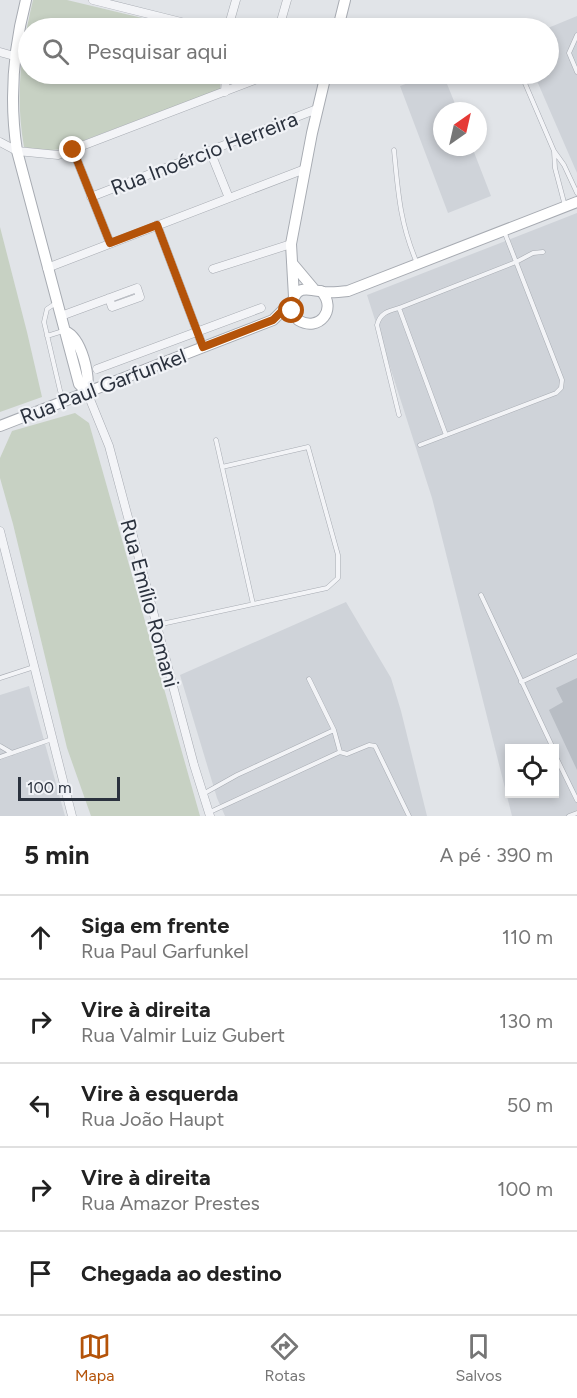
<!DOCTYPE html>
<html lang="pt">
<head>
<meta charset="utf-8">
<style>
  body { margin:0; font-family:Figtree,sans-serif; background:#f2f2f2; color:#222 }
  .controls { position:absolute; right:18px; bottom:18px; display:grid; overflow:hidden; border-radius:0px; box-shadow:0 3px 9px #0003 }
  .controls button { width:54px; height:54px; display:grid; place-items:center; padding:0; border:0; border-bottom:2px solid #e0e0e0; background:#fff; color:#222; font:30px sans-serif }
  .compass { position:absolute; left:433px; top:102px; width:54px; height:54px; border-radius:50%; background:#fff; box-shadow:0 3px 9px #0003; rotate:34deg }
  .scale { position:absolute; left:18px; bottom:15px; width:102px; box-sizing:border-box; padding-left:6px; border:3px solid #2b323e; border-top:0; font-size:16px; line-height:21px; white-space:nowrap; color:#2b323e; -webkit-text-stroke:4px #f0f2f6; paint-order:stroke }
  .stop { position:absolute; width:18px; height:18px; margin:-14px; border:4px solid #b45309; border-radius:50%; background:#fff }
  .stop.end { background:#b45309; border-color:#fff; box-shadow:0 2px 6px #0008 }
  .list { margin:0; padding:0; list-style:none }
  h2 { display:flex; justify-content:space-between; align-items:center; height:78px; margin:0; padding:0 24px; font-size:26px }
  h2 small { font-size:20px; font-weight:400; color:#767676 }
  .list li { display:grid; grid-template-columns:39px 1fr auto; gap:18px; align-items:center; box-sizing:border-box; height:84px; padding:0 24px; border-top:2px solid #e0e0e0 }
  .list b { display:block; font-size:22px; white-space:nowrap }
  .list p { margin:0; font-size:20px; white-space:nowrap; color:#767676 }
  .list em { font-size:20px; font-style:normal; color:#767676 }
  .icon { flex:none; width:33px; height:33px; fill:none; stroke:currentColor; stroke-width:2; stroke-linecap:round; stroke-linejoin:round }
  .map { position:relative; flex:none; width:577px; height:816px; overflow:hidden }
  .search { position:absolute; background:#fff; box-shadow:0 3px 9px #0003; left:18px; right:18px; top:18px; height:66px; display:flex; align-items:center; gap:15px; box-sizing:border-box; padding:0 21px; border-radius:33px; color:#767676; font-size:22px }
  .sheet { height:498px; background:#fff }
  nav { display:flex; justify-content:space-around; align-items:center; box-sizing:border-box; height:84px; border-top:2px solid #e0e0e0; background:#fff; font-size:16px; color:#767676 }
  nav a { display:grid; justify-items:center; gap:3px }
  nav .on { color:#b45309 }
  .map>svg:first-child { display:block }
  .built { fill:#cfd3d9; fill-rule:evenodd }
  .green { fill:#c7d1c3 }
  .building { fill:#b8bdc4 }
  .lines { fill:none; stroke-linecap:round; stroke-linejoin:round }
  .lane-casing { stroke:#a7abb2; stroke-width:5 }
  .street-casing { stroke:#a7abb2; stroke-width:9 }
  .secondary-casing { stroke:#a7abb2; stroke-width:12 }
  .lane { stroke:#f3f4f7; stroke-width:4 }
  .street { stroke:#f3f4f7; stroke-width:8 }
  .secondary { stroke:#fff; stroke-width:10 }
  .route { stroke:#b45309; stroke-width:8 }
  .labels { text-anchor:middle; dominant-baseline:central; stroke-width:4.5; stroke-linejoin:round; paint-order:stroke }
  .street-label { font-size:21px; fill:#2b323e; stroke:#f0f2f6 }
</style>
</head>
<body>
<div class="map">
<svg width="577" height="816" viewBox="0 0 577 816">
  <rect width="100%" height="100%" fill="#e1e4e8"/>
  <path class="built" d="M577,16V173L534,74H548V28Z
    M433,74H443L458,111H442V147H472L491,196L448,213L400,86Z
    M577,213V816H512L432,498L367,295ZM510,748H554V794H510Z
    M346,602L391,678L401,711L427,816H225L217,798L180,675Z
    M29,686L65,816H0V695Z"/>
  <path class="green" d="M33,0H67L184,28H28V74H221L220,89L61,149L45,151L24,147C15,96 21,50 33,0Z
    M0,227L27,332L42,397L0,412Z
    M75,413L89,423L200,816H91L67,748L13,524L0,478V458L12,431Z"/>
  <path class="building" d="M577,678V770L549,710L563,702L556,688Z"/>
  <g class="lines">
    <defs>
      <path id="lane" d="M577,35L569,53L577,72
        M521,74L554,151L564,165L577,193
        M394,150C398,192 400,224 417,263
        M554,151L555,168L565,206
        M56,303L47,309L44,322L62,399
        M399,308C388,311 380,313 377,325L399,415
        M47,336L63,331
        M446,435L399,308L516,262L533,253L543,252
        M216,440L253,604
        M420,445L556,393L561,388L562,380L504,231
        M481,595L553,748
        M157,625L327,588L338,578V555L308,447L222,467
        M0,678L34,667
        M521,682L577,656
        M0,746L12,753
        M340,752L347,754L369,745L375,746L409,816
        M554,753L577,800
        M0,757L52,739
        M203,794L237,775L334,730L309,679
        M210,812L340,752L334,730
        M569,816L577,813"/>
      <path id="street" d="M93,0L205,28
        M228,28L236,0
        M279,28L287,0
        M0,52L14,56
        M225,92L226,74
        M0,142L17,151L58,155L270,74
        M73,150L110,243
        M210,151L229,198
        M91,197L317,109
        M157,225L203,347
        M47,268L305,169
        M213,269L291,244
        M61,316L137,288L140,297L112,307L109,298
        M97,369L261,308
        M87,392L109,446L194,765L210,816
        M0,531L72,816"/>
      <path id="secondary" d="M26,0C13,50 9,99 17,151L79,384L87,392
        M338,28L345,0
        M292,263L313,288
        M321,291C338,309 319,333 298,320L292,306C295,284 308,289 324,292C332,293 340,292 348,291L577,202
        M294,297L291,244L312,133L326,74
        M65,331C82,338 90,375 87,392
        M0,426L273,320L292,301"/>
    </defs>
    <use href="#lane" class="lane-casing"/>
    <use href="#street" class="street-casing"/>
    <use href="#secondary" class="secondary-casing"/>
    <use href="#lane" class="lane"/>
    <use href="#street" class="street"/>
    <use href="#secondary" class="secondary"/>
  </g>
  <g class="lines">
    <path class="route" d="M73,150L110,243L157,225L203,347L273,320L292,301V311"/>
  </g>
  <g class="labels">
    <g class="street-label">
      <text transform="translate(204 153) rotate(-21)">Rua Inoércio Herreira</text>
      <text transform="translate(103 386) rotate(-21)">Rua Paul Garfunkel</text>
      <text transform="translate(150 603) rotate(75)">Rua Emílio Romani</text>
    </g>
  </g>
</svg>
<div class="controls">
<button><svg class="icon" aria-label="locate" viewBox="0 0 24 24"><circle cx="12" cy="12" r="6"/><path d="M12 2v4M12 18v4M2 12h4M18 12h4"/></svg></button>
</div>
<svg class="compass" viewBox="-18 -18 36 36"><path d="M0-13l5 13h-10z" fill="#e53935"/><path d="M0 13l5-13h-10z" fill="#767676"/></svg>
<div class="scale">100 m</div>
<div class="stop" style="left:292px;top:311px"></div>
<div class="stop end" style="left:73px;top:150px"></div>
<div class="search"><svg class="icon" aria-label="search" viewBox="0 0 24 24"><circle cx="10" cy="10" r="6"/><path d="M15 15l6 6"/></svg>Pesquisar aqui</div>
</div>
<section class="sheet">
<h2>5 min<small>A pé · 390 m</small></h2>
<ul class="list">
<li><svg class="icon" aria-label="ahead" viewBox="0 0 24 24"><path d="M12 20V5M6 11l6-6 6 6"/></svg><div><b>Siga em frente</b><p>Rua Paul Garfunkel</p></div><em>110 m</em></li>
<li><svg class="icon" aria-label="right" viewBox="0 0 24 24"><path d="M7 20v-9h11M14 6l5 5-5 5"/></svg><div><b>Vire à direita</b><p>Rua Valmir Luiz Gubert</p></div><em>130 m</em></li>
<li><svg class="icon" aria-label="left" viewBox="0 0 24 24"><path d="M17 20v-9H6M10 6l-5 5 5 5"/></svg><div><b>Vire à esquerda</b><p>Rua João Haupt</p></div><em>50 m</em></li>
<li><svg class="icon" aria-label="right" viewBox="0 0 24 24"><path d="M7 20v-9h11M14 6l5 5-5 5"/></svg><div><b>Vire à direita</b><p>Rua Amazor Prestes</p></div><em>100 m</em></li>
<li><svg class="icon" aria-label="arrive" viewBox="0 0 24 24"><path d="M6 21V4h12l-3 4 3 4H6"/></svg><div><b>Chegada ao destino</b></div></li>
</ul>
</section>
<nav>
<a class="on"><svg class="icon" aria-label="map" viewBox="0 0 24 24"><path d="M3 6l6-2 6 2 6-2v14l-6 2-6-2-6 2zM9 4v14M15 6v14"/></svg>Mapa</a>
<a><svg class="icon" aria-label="directions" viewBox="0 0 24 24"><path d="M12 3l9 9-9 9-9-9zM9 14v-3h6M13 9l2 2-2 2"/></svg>Rotas</a>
<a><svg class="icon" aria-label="saved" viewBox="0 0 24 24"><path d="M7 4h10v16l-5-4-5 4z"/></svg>Salvos</a>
</nav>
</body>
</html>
